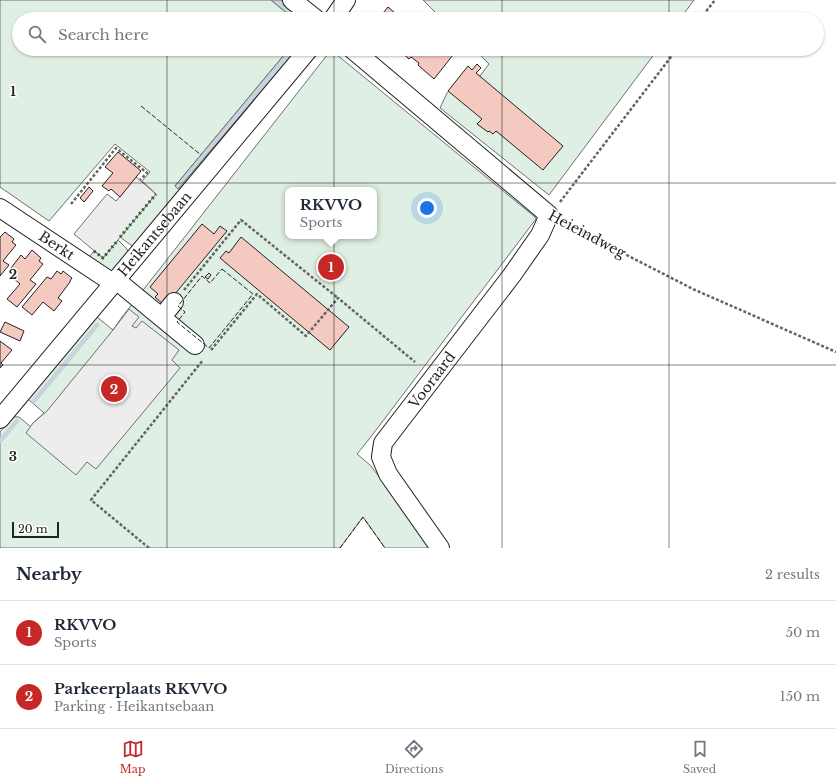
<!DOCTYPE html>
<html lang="en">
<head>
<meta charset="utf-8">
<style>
  body { margin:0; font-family:"Libre Baskerville",serif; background:#f6f6f7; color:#1f2937 }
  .scale { position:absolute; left:12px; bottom:10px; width:47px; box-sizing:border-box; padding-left:4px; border:2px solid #222; border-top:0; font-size:11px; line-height:14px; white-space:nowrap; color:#222; -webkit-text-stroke:3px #fff; paint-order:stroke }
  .you { position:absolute; left:427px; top:208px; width:14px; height:14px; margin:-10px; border:3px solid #fff; border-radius:50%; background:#1a73e8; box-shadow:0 0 0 6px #1a73e833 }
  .badge { display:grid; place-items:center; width:26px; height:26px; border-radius:50%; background:#c62828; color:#fff; font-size:13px; font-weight:700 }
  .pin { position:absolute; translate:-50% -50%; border:2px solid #fff; box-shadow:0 1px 4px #0006 }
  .popup { position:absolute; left:285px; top:187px; width:92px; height:52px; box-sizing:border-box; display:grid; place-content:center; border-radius:8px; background:#fff; filter:drop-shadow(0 1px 3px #0005); font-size:13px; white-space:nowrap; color:#747a83 }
  .popup b { font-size:15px; color:#1f2937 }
  .popup::after { content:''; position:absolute; left:50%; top:100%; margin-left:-8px; border:8px solid transparent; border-top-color:#fff }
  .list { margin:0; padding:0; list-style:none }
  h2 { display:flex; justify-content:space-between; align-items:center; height:52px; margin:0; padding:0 16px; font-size:17px }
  h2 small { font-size:13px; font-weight:400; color:#747a83 }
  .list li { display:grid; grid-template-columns:26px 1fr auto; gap:12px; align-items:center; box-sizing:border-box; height:64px; padding:0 16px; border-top:1px solid #e0e1e3 }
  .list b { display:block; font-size:15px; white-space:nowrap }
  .list p { margin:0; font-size:13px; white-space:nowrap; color:#747a83 }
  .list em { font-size:13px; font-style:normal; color:#747a83 }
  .icon { flex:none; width:22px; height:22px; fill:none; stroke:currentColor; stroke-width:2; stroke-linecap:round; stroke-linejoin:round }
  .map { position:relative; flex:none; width:836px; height:548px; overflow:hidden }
  .search { position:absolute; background:#fff; box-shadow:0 1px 3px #0004; left:12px; right:12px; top:12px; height:44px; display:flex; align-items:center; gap:10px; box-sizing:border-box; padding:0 14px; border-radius:22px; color:#747a83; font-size:15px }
  .sheet { height:180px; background:#fff }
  nav { display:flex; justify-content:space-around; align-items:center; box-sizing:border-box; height:56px; border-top:1px solid #e0e1e3; background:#fff; font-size:11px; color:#747a83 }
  nav a { display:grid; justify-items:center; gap:2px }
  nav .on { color:#c62828 }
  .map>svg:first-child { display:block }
  .green { fill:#e0efe3; stroke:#6f6f6f; fill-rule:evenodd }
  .parking { fill:#ededed; stroke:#6f6f6f }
  .water { fill:#c7d3dd; stroke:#6f6f6f }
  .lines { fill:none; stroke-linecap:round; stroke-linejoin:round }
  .stream { stroke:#c7d3dd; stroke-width:4.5 }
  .building { fill:#f3c9c0; stroke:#222 }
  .minor-casing { stroke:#222; stroke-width:20 }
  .path { stroke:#646464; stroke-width:2.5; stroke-dasharray:3 2; stroke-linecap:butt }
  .minor { stroke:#fff; stroke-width:18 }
  .hedge { stroke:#2f5e38; stroke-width:3; stroke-dasharray:2 3; stroke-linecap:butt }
  .fence { stroke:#222; stroke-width:1; stroke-dasharray:5 2; stroke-linecap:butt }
  .grid { fill:none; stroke:#222; stroke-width:1; stroke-opacity:0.55 }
  .labels { text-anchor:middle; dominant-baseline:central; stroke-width:3; stroke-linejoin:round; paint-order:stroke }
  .street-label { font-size:14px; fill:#222; stroke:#fff }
  .grid-label { font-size:13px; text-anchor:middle; font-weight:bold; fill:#222; stroke:#fff; stroke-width:3; stroke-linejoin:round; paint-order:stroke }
</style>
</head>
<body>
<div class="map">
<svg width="836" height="548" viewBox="0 0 836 548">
  <rect width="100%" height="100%" fill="#fff"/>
  <path class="green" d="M0,0H271L294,19H19V49H289L175,186L291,57L133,254L132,246L120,237L156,194L142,181L150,172L115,144L49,221L0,187Z
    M423,0H694L680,19H442Z
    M474,49H658L549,195L440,108L447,93L467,69L480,76L489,64Z
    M331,50L535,217L536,219L370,438L357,454L370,465L377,474L432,548H385L363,517L340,548H0V432L12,417H19L31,427L33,423L44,413L28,399L97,317L113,330L122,317ZM288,190H374V236H288Z
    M118,240L127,249L129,256L122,268L110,272L89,257L94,251L103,258Z"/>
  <path class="parking" d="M136,177L156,194L103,258L74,234L107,194L116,201Z
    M129,309L139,317L132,326L136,328L142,321L179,350L172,360L180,368L96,469L87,462L76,475L26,433L33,423L47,411L113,330Z"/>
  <path class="water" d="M271,0H281L304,19H294Z
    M289,49H297L178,189L175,186Z"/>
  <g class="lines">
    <path class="stream" d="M34,401L97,325
      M0,441L17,421"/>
  </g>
  <path class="building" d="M388,7L401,18L404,14L410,19H378Z
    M403,49H446L453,55L434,79L418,65L419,63L411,57L409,59L401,52Z
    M477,64L481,68L476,73L563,146L543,170L496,131L493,134L489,131L488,132L477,124L482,119L448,91L468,66L472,70Z
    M118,152L141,171L120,197L111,189L109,191L102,186L113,173L105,167Z
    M89,187L93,191L84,202L80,198Z
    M202,224L214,234L220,226L227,231L165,306L155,297L158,294L150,287Z
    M5,232L14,239L12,242L16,245L3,261L9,265L0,276V237Z
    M241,237L349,327L330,350L220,258L226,251L229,253Z
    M32,250L41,258L39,261L43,264L30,280L36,284L17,307L7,299L20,284L11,276L15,271L11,268L21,255L25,259Z
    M57,271L61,274L63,271L72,278L70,281V282L58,298L62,301L54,311L43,302L32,315L22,307L47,277L51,279Z
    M209,273L211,275L208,279L205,277Z
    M5,322L24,331L20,341L0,332Z
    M0,341L12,350L1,363L3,365L0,368Z"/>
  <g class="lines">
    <defs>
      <g id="minor">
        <path d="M292,0L316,19"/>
        <path d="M333,19L346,0"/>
        <path d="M352,49L549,215L540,235L512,275L383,443L381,457L388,474L440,548"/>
        <path id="s1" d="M0,208L113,283"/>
        <path d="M116,280L195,345"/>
        <path d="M162,317L174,302"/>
        <path id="s2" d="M0,419L309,49"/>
      </g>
    </defs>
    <use href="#minor" class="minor-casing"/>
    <path class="path" d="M700,19L715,0
      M560,202L677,49
      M71,204L116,148L147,173L140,180
      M564,223L693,289L836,352
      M184,290L241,220L338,298
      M211,350L257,294L306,336L338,298L415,362
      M149,548L91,500L203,360"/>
    <use href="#minor" class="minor"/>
    <path class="hedge" d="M120,237L156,194
      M94,251L103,258L118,240"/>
    <path class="fence" d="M141,106L201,155
      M222,269L253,294L209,348L177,322L185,312L178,306L202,276L210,283Z
      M340,548L363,517L385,548"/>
  </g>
  <path class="grid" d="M167,0V19M334,0V19M502,0V19M669,0V19M167,49V548M334,49V548M502,49V548M669,49V548M0,183H836M0,365H836"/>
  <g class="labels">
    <g class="street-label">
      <text stroke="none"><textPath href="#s2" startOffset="241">Heikantsebaan</textPath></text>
      <text transform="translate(587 234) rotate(28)">Heieindweg</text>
      <text stroke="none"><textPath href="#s1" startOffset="68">Berkt</textPath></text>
      <text transform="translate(432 380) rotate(-53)">Vooraard</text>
    </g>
  </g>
  <g class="grid-label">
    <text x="13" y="96">1</text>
    <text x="13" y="279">2</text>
    <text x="13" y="461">3</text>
  </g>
</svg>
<div class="scale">20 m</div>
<div class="you"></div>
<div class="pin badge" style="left:331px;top:267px">1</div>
<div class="popup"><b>RKVVO</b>Sports</div>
<div class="pin badge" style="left:114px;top:389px">2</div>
<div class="search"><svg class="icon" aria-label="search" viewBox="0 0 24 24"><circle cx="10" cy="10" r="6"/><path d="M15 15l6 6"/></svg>Search here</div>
</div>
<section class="sheet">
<h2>Nearby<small>2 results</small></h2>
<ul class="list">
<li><span class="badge">1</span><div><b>RKVVO</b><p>Sports</p></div><em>50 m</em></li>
<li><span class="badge">2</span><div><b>Parkeerplaats RKVVO</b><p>Parking · Heikantsebaan</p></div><em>150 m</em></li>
</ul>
</section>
<nav>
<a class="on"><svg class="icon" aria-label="map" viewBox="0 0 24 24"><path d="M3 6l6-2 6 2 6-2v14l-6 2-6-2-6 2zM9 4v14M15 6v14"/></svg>Map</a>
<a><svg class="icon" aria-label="directions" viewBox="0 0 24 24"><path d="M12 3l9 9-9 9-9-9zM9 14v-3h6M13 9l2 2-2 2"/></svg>Directions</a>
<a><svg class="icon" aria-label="saved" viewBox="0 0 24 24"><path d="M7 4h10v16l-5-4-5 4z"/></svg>Saved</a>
</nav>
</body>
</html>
